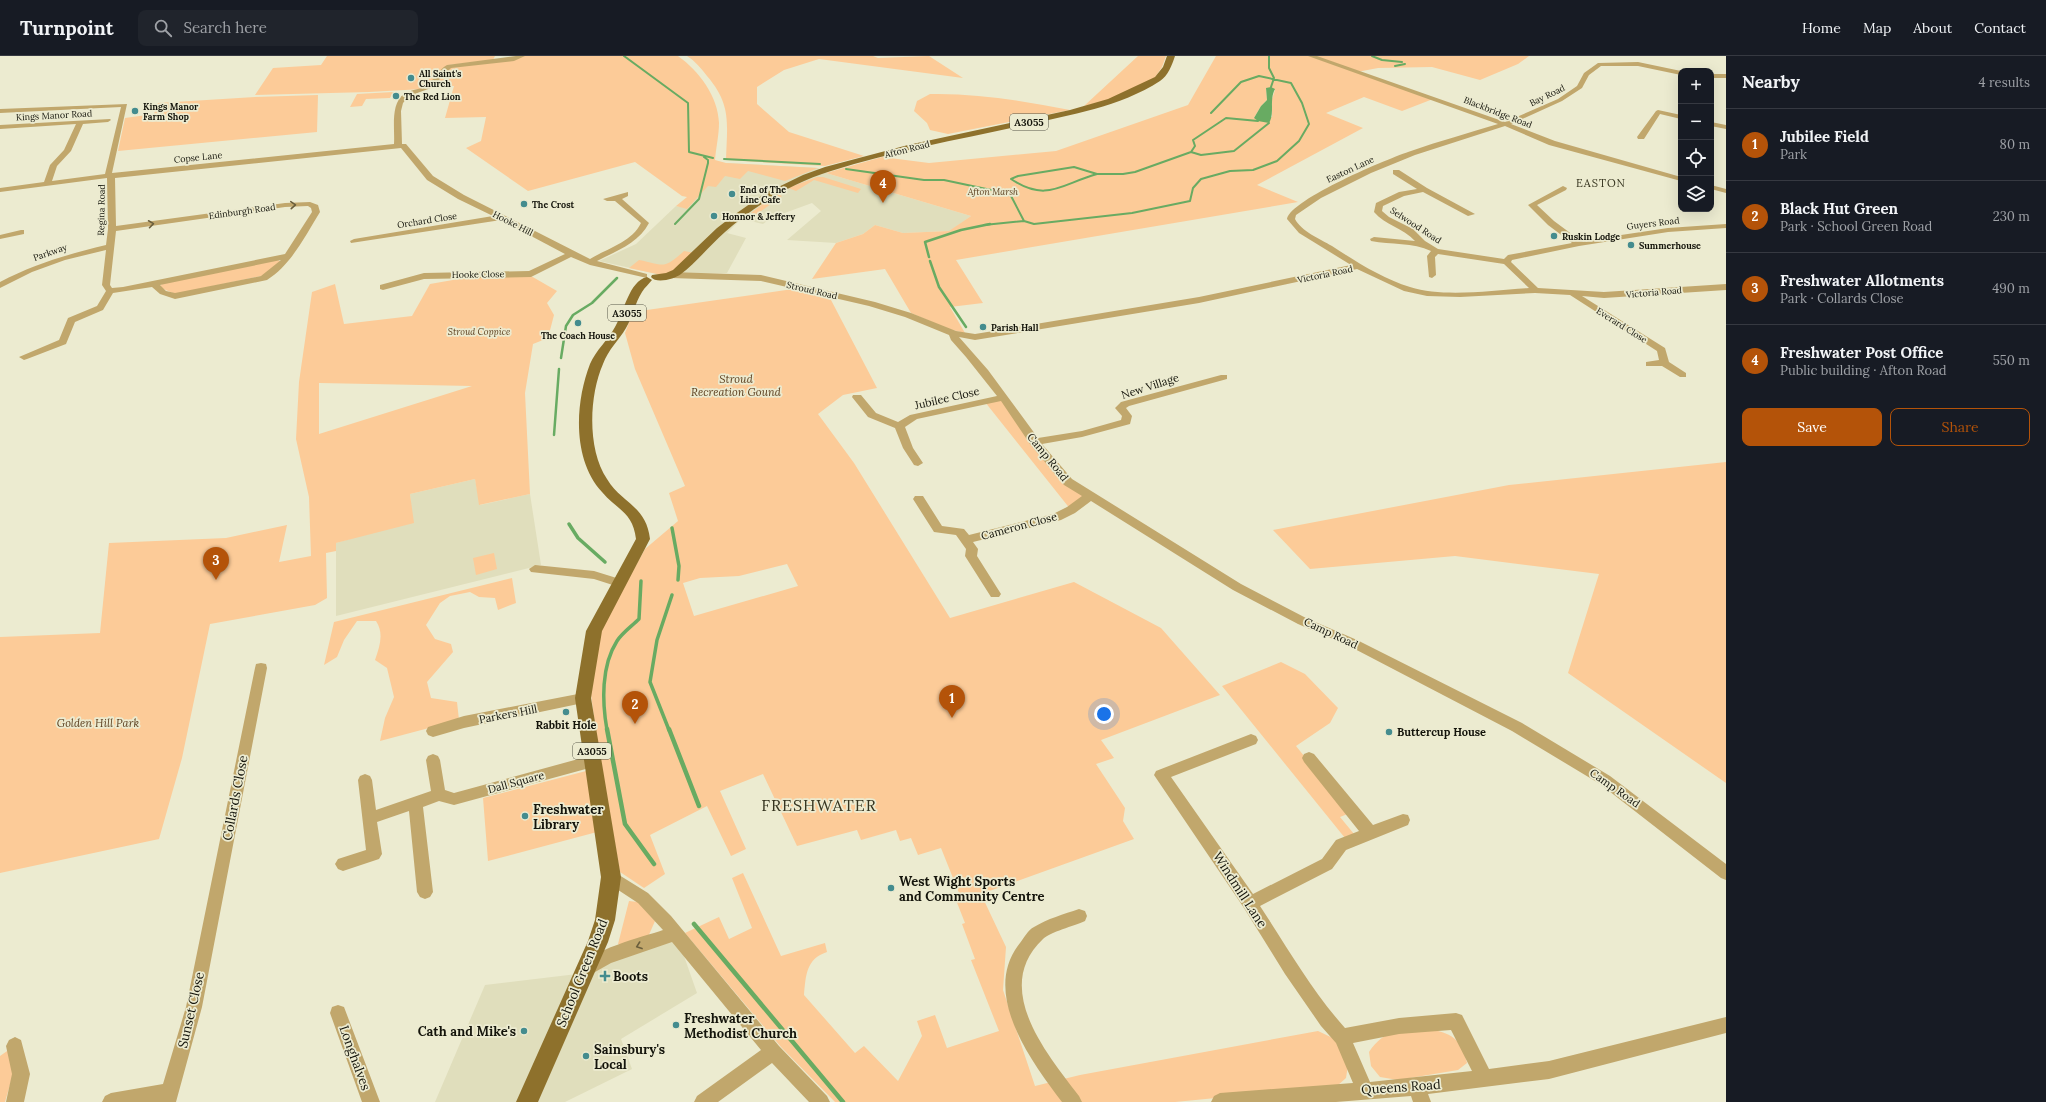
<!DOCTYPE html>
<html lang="en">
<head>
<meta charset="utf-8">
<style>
  body { margin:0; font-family:Lora,serif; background:#20242c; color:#f1f3f6 }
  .controls { position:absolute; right:12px; top:12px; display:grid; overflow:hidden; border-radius:8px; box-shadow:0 4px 16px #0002 }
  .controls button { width:36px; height:36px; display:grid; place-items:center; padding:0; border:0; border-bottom:1px solid #363941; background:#171b24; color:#f1f3f6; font:20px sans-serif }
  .you { position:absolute; left:1104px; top:658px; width:14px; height:14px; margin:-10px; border:3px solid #fff; border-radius:50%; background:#1a73e8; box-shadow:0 0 0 6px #1a73e833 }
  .badge { display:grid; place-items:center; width:26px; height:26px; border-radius:50%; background:#b45309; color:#fff; font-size:13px; font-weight:700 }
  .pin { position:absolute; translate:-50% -33px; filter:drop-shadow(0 1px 2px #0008) }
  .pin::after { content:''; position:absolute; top:21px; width:14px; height:12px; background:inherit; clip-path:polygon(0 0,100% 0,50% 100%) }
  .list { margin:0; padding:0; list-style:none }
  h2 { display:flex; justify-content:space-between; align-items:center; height:52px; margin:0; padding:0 16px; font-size:17px }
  h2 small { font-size:13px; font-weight:400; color:#9ea1a6 }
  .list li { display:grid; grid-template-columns:26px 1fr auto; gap:12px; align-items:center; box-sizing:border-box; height:72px; padding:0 16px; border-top:1px solid #363941 }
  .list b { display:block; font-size:15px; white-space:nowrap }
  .list p { margin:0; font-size:13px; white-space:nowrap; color:#9ea1a6 }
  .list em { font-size:13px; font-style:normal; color:#9ea1a6 }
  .actions { display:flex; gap:8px; padding:12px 16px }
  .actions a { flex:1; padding:9px 0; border:1px solid #b45309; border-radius:8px; text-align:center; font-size:14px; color:#b45309 }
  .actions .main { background:#b45309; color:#fff }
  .icon { flex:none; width:22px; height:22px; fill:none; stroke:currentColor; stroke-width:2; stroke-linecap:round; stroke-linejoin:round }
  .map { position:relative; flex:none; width:1726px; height:1046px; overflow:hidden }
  header { display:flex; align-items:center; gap:24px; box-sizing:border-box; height:56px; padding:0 20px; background:#171b24; border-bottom:1px solid #363941 }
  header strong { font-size:19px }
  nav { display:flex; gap:22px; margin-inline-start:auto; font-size:14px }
  .search { width:280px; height:36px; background:#20242c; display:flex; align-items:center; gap:10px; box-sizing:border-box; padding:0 14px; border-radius:8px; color:#9ea1a6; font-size:15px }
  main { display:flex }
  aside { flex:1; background:#171b24 }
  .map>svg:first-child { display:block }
  .built { fill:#e0debc }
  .green { fill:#fccb98; fill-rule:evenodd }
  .water { fill:#68ab62 }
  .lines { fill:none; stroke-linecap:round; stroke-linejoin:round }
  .stream-far3 { stroke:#68ab62; stroke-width:2 }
  .stream-far2 { stroke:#68ab62; stroke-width:2.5 }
  .stream-far1 { stroke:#68ab62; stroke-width:3.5 }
  .stream { stroke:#68ab62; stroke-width:4.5 }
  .minor { fill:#c1a76c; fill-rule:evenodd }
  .major { fill:#8e712c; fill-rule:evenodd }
  .oneway { stroke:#6a5e3c }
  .poi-dot { fill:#448c8e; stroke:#ecebd0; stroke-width:1.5 }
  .labels { text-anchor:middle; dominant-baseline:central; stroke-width:3.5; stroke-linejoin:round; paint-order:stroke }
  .far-poi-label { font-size:9px; font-weight:bold; fill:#14140b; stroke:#ecebd0; text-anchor:start }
  .far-street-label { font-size:9px; fill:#14140b; stroke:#ecebd0 }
  .far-park-label { font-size:9px; font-style:italic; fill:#5d4020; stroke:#ecebd0 }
  .shield { fill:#ecebd0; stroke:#555446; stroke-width:1 }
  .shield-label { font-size:10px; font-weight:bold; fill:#14140b }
  .far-quarter-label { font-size:11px; letter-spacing:1px; fill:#36341f; stroke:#ecebd0 }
  .park-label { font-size:11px; font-style:italic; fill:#5d4020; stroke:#ecebd0 }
  .street-label { font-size:11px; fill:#14140b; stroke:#ecebd0 }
  .poi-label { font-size:11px; font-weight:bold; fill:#14140b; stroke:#ecebd0 }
  .near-street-label { font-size:13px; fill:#14140b; stroke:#ecebd0 }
  .near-poi-label { font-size:13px; font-weight:bold; fill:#14140b; stroke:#ecebd0; text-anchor:start }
  .near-quarter-label { font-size:16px; letter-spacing:1px; fill:#36341f; stroke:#ecebd0 }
</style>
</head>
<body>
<header>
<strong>Turnpoint</strong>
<div class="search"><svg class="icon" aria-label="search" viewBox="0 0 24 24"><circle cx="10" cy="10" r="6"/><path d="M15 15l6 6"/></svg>Search here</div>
<nav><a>Home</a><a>Map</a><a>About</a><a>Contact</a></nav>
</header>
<main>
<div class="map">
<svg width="1726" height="1046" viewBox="0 0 1726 1046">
  <rect width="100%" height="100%" fill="#ecebd0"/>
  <path class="built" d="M726,107L818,112L826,117L971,160L950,175L903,177L875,169L863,178L836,187L787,184L821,155L812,147L771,162L763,168L742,163L739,165L727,177L746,182L727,217L657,218L599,205L636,188L676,150L687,152Z
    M475,423L480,449L530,438L541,509L336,560V487L353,482L411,447L410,438Z
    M678,883L697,937L621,983L632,1013L565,1046H435L485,929L577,918Z"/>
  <path class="green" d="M327,0H495L493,4L449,9C438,14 434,28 423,33L369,36L255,39L273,12L321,9Z
    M524,0H678C699,15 718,40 719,67C719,79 716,92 715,104L726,107L818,112L785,125L748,115L740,123L725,120L716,131L708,130L687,153L676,150L687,141L682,140L635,106L528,135L466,92L481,85L486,61L445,62L454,30L434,31L449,11Z
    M687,0H873L878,2L929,0L963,22L819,3L784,14L757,31V48L789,76L864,100L825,110L726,104C727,68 732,49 707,20C701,12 695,5 687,0Z
    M1138,0H1166L1162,11L1154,23L1110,44L1084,50Z
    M1216,0H1529L1518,8L1480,24L1432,11L1378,12L1357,16L1433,43L1402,55L1364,41L1326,57L1363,72L1257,129L1298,146L956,204L983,247L950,251L965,277L948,273L911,257L885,213L812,223L836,187L863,178L875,169L903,177L949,175L971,160L826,117L882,101L929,107L1056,95L1188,49ZM1266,32L1275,34L1272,43V61L1254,62L1261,50L1267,44Z
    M393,36L390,42L366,43L362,50L350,51L357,38Z
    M930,38C977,37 1023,45 1070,54L948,78L930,74L927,67L914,55L917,45Z
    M318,39L317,76L118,95L125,62L154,58L158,47L255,41Z
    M817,121H823L861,133L858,137L814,124L796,135L788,132Z
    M776,138L782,140L757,158L751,157Z
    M684,195L695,197L670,218H657L629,212L639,204C665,209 663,214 684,195Z
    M278,204L281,206L266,219L175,238L159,231L163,227Z
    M531,220L557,235L547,247L554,259L548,282L533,288L525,337L530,438L479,449L475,423L410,438L414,467L336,487V495L326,497L327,542L315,549L210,568L182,702L159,783L0,817V581L100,577L109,487L226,482L287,469L279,506L311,500L309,441L296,383L299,326L312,236L335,228L344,268L412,260L430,228L470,221ZM319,327L472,330L319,378Z
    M793,233L831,244L877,332L843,339L818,358L854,407L950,562L1074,526L1161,572L1220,639L1101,684L1114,702L1096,708L1125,752L1123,765L1134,783L981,838L1006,891L1003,934L1035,1030L1080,1019L1318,975L1339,985L1349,1003L1346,1022L1337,1030L1175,1046H835L781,991L685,877L719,861L729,883L752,872L732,822L743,817L781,900L825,887L827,896C806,903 806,919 804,939L855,997L864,990L898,1025L922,980L917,965L935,959L947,992L999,975L971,904L975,903L962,868L965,867L954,839L959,837L941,792L918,799L911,782L900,785L896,774L861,784L857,774L797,790L763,718L720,735L746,793L731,800L707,750L650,779L665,818L644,832L620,816L600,704L591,639L600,574L645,493L678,465L669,437L685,430L635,313L625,277L633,256ZM787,508L798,530L694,560L683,527L700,522L739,520Z
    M1002,342L1049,406L1090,440L1071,454L985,346Z
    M1726,406V727L1568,617L1599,518L1455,500L1310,513L1273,474L1509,429Z
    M494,497L497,513L476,519L473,502Z
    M512,522L516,547L498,554L495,542L479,541L470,536L450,540L440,547L426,569L435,583L451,588L453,596L427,626L431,642L457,646L459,664L380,685L385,662L394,641L387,612L375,604C380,590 384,577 376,565H357L344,584L337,601L324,609L334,566Z
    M1281,606L1305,618L1338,652L1330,667L1296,690L1350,757L1340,761L1354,778L1345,782L1222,630Z
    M586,715L597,776L488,805L483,742Z
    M629,845L638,846L655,865L648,881L624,890L618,888Z
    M1427,972C1451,978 1461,981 1467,1007L1458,1014L1398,1024L1380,1021L1371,1010L1369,996C1385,972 1401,975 1427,972Z
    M10,993L14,1015L5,1046H0V1000Z"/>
  <path class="water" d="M1271,31L1275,33C1269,44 1275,57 1269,67L1258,65L1254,62L1261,50L1267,44L1266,32Z"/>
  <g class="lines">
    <path class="stream-far3" d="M624,0L688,47L689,96L713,102
      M1269,0V12L1274,22L1271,31
      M1372,0L1382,4L1402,6
      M1395,10L1405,8
      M1191,96L1201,99L1234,95L1269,67
      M724,103L820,108
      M1074,111L1097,118C1061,128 1047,147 1011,123L1018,120Z
      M846,113L924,124H944L1010,138L1024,165L1034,168L1132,157L1190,145L1193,132L1201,123L1230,115L1253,114L1277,105L1299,85L1309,68L1302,47L1291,27L1259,20L1241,26L1211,57
      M1097,118H1123L1135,116L1191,96L1195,90L1193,84L1226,62L1258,65
      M675,168L699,143L708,107V104L704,101
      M984,169L1024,165"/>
    <path class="stream-far2" d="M929,201L925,186L961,174L990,168
      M930,205L939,231L966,271
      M561,302L566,270L573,259L592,247L617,222
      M554,379L559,313"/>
    <path class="stream-far1" d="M569,468L578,482L605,506
      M672,472L679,510L678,524
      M607,674C602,646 601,610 617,585C622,577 632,570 639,563L641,525
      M669,674L650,626L657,584L672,539"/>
    <path class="stream" d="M607,673L625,768L654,808
      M669,673L699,750
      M694,868L843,1046"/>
    <path class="minor" d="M516,0H525L514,5L451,12L431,32L409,40L403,47L401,55L402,88H406L433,120L464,139L590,203C606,193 632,186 641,167L615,145H607L603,143L628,136V140L622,143L649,167C639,187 616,195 597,205L647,218V222L590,209L571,201L531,221L424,223L383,234L380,233V229L424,217L529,215L565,198L501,164L351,187L350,185L354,183L493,160L458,143L427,124L401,92L115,122L116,170L285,147L310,146L318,149L320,156C305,180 292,208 267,224L175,243L160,238L152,231L113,237L103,254L75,266L66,288L27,303L24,304L19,301L59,284L68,262L97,250L106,235L102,229L106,194L65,204L32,216L0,232V226C34,208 69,198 106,189L108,173L107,122L0,136V132L44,126L50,109L64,94L76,68L0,73V69L110,63L111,64L108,66L83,68L71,95L57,110L52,125L105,118L121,51L0,57V53L127,48L112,117L394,88C395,73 390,48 404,38C411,33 421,34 427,29C435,23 438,14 447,9ZM308,150L311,152L312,156L285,198L123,231L112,232L110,229L116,175L285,151ZM281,204L261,220L175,237L166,235L160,229Z
      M1308,0H1317L1505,66L1558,43L1577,30L1584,17L1598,7L1638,6L1681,15V19L1638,10H1601L1589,19L1582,32L1562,45L1511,68L1555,85L1681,121V125L1549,89L1505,70L1415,99L1371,117L1321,142L1296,159L1295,163C1301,175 1320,183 1332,190C1355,205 1383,223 1410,231C1445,242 1493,234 1529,232L1504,208L1438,198L1435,201L1436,219L1432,222L1429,221L1427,200L1431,195C1413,186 1391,189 1371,185L1370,183L1374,181L1415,185C1403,172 1385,169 1374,156L1376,147L1399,136L1417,133L1393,118V114H1399L1427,132L1475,158L1468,160L1423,136L1404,140L1383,150L1382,155L1389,161L1413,173L1425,185L1438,193L1504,203L1508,199L1572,187L1548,169L1528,149L1563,130L1567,132L1566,134L1537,149L1554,165L1581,185L1668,172L1726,168V172L1668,176L1579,190L1512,204L1511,206L1538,232L1604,236L1726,228V234L1604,242L1582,240L1665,292L1669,306L1686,317V321H1680L1662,310H1646V306L1659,304L1657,295L1570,239L1535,237L1460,241L1427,240L1404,235L1357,213L1199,247L975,284L959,281L988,314L1038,382L1082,375L1121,364L1122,360L1115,352L1121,346L1221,319H1227V323L1129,350L1126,352L1132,360L1130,368L1082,381L1042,388L1072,423L1241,528L1306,562L1357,584L1522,667L1610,720L1726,808V824L1721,822L1600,728L1512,675L1349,590L1298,568L1233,534L1091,445L1075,457L1061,464L973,486L978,493L977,500L1001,538L999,541H991L965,500L966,493L956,479L934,476L913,443L915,440H923L942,470L964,473L969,479L1053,458L1067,451L1082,440L1064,429L1049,411L1030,388L1001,345L917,363L905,371L913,392L923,407L918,410L914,409L903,392L895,372L868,361L852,341L853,339H861L876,357L898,366L910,359L997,340L966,301L951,284L949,279L905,261L869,250L761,225L671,222L667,219L671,216L761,219L875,246L911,257L956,275L975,278L1199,241L1351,209L1299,177L1287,163C1291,143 1389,102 1411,95C1439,85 1469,77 1498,68Z
      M1711,18H1726V22H1711Z
      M1658,54L1681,59V63L1660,58L1644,83H1638L1637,81L1656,55Z
      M1711,66L1726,69V73L1711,70Z
      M1711,129L1726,133V137L1711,133Z
      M21,174H24V178L0,183V179Z
      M535,509L594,515L623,524L625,527L623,530L619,531L594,523L531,516L529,513Z
      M261,607L266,608L267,612L202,951L176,1046H102L105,1040L111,1037L163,1028L186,951L255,612L256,608Z
      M583,637L588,638L590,642L588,646L583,647L464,672L433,681L428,679L426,675L428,671L464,660Z
      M1251,678L1256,680L1258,684L1256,688L1171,721L1253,838L1322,803L1336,784L1359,775L1304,706L1302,702L1304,698L1309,696L1314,698L1373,769L1403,758L1408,759L1410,764L1408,769L1346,794L1332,813L1260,850C1287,891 1312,935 1345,972L1399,962L1456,957L1462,959L1489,1013L1549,1005L1726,961V977L1549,1023L1428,1038L1431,1046H1413L1411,1040L1336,1046H1211L1214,1040L1220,1037L1353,1027L1336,987L1321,970L1285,918L1244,852L1154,719L1156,715ZM1451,974L1472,1015L1370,1026L1353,987L1399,978Z
      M433,698L438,700L440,704L445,734L454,737L593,699L598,701L600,705L598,709L593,711L454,749L439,745L423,751L433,836L430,841L425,843L420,841L417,836L409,755L377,766L382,798L379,803L343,815L338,813L335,808L338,803L366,794L358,724L360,720L365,718L370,720L372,724L376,754L431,735L426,704L428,700Z
      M611,814L648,837L671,860L779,990L827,1040L830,1046H809L772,1007L718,1046H694L697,1040L761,994L672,886L611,907L588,920L582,918L580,912C588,894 643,881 663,874L638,847L606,826L603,821L606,816Z
      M1079,853L1085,855L1087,860L1085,865C1074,870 1050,876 1043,883C991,932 1047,998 1079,1040L1082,1046H1062C1031,1005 980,937 1020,887C1024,882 1028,874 1034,871C1047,863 1064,858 1079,853Z
      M338,949L344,951L380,1046H362L330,957L332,951Z
      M15,981L21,984L30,1018L24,1046H6L12,1018L6,990L9,984Z"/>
    <path class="major" d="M1167,0H1175C1172,9 1168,20 1160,25C1120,51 1070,59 1025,69C961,83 895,95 831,115C792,127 756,149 725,176C710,189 697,206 681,218C675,223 656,228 651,221L652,219L666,217L673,214L717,172L734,159L764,138L803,119L825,111L908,89L1070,54L1108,43L1155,21L1163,11Z
      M647,221L652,224C649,228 645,231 642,236C635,247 633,260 626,272C619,284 608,294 603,308C589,340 587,393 607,423C622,448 646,449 650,483L602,575L591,642L621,821L615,864L608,886L538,1046H516L588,885L595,864L601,821L575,642L586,575L636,483C633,456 617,454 602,436C572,403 575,347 590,308C596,294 608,284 615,271C624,256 629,225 647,221Z"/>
  </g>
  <defs><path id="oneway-chevron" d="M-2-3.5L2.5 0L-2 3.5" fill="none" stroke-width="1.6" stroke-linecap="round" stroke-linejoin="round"/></defs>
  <g class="oneway">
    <use href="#oneway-chevron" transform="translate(293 149) rotate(-4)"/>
    <use href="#oneway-chevron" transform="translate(151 168) rotate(-8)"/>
    <use href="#oneway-chevron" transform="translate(639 890) rotate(160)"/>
  </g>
  <g class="poi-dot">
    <circle cx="411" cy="22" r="4"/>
    <circle cx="396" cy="40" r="4"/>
    <circle cx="135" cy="55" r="4"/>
    <circle cx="732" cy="138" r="4"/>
    <circle cx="524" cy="148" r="4"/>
    <circle cx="714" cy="160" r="4"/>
    <circle cx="1554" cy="180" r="4"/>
    <circle cx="1631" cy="189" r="4"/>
    <circle cx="578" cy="267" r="4"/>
    <circle cx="983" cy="271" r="4"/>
    <circle cx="566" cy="656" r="4"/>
    <circle cx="1389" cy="676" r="4"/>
    <circle cx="525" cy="760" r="4"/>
    <circle cx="891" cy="832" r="4"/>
    <path d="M603 914h4v4h4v4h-4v4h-4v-4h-4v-4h4z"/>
    <circle cx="676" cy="969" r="4"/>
    <circle cx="524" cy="975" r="4"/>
    <circle cx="586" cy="1000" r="4"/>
  </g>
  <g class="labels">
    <g class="far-poi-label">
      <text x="419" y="17">All Saint's<tspan x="419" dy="10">Church</tspan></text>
      <text x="404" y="40">The Red Lion</text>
      <text x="143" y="50">Kings Manor<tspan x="143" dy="10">Farm Shop</tspan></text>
      <text x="740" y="133">End of The<tspan x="740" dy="10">Line Cafe</tspan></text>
      <text x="532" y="148">The Crost</text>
      <text x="722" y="160">Honnor &amp; Jeffery</text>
      <text x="1562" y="180">Ruskin Lodge</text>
      <text x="1639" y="189">Summerhouse</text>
      <text x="991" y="271">Parish Hall</text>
      <text x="578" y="279" text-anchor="middle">The Coach House</text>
    </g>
    <g class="far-street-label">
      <text transform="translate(1547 39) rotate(-26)">Bay Road</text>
      <text transform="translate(1498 56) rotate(21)">Blackbridge Road</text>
      <text transform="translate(54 59) rotate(-3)">Kings Manor Road</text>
      <text transform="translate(907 93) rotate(-14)">Afton Road</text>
      <text transform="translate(198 101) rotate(-6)">Copse Lane</text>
      <text transform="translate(1350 113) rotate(-25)">Easton Lane</text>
      <text transform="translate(101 154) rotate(-89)">Regina Road</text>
      <text transform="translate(242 155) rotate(-8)">Edinburgh Road</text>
      <text transform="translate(427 164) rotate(-9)">Orchard Close</text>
      <text transform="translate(513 167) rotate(27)">Hooke Hill</text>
      <text transform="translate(1653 167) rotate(-7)">Guyers Road</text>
      <text transform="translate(1416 169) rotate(33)">Selwood Road</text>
      <text transform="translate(50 196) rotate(-19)">Parkway</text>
      <text transform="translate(478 218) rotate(-1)">Hooke Close</text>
      <text transform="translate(1325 218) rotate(-12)">Victoria Road</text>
      <text transform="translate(812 234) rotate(13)">Stroud Road</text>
      <text transform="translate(1654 236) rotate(-5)">Victoria Road</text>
      <text transform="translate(1622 269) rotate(32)">Everard Close</text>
    </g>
    <g class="far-park-label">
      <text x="993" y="135">Afton Marsh</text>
      <text x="479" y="275">Stroud Coppice</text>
    </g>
    <g class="shield">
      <rect x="1010" y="58" width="38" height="16" rx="3"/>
      <rect x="608" y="249" width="38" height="16" rx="3"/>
      <rect x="573" y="687" width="38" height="16" rx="3"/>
    </g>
    <g class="shield-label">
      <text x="1029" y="66">A3055</text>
      <text x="627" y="257">A3055</text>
      <text x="592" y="695">A3055</text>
    </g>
    <g class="far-quarter-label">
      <text x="1601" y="127">EASTON</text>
    </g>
    <g class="park-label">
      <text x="736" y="323">Stroud<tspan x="736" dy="13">Recreation Gound</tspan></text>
      <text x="98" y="667">Golden Hill Park</text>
    </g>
    <g class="street-label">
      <text transform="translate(1150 330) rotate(-18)">New Village</text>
      <text transform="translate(947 342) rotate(-13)">Jubilee Close</text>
      <text transform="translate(1048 401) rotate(51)">Camp Road</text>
      <text transform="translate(1019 470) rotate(-15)">Cameron Close</text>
      <text transform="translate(1331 577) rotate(25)">Camp Road</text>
      <text transform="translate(508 658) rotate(-11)">Parkers Hill</text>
      <text transform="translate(516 726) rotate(-15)">Dall Square</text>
      <text transform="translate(1615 732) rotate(35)">Camp Road</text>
    </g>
    <g class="poi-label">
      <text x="566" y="669">Rabbit Hole</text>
      <text x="1397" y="676" text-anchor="start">Buttercup House</text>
    </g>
    <g class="near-street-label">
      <text transform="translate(235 742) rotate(-79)">Collards Close</text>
      <text transform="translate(1240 834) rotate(57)">Windmill Lane</text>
      <text transform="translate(582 917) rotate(-68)">School Green Road</text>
      <text transform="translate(191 954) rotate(-77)">Sunset Close</text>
      <text transform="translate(355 1002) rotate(70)">Longhalves</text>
      <text transform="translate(1401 1031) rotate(-4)">Queens Road</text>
    </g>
    <g class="near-poi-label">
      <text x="533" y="753">Freshwater<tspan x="533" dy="15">Library</tspan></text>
      <text x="899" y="825">West Wight Sports<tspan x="899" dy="15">and Community Centre</tspan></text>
      <text x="613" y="920">Boots</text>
      <text x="684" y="962">Freshwater<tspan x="684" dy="15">Methodist Church</tspan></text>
      <text x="516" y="975" text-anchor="end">Cath and Mike's</text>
      <text x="594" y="993">Sainsbury's<tspan x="594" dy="15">Local</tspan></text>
    </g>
    <g class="near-quarter-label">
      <text x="819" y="749">FRESHWATER</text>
    </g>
  </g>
</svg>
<div class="controls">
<button>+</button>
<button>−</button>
<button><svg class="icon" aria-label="locate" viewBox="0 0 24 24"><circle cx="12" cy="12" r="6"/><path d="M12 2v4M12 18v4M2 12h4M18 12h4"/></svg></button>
<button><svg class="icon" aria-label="layers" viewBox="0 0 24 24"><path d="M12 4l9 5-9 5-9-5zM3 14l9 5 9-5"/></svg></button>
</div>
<div class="you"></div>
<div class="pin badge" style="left:952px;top:662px">1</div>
<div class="pin badge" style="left:635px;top:668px">2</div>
<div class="pin badge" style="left:216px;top:524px">3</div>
<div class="pin badge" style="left:883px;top:147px">4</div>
</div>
<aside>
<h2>Nearby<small>4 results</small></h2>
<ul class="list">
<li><span class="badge">1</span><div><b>Jubilee Field</b><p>Park</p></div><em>80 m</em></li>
<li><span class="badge">2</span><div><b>Black Hut Green</b><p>Park · School Green Road</p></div><em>230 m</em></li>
<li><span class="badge">3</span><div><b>Freshwater Allotments</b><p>Park · Collards Close</p></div><em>490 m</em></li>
<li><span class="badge">4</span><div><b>Freshwater Post Office</b><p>Public building · Afton Road</p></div><em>550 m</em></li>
</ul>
<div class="actions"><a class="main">Save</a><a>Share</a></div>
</aside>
</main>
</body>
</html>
